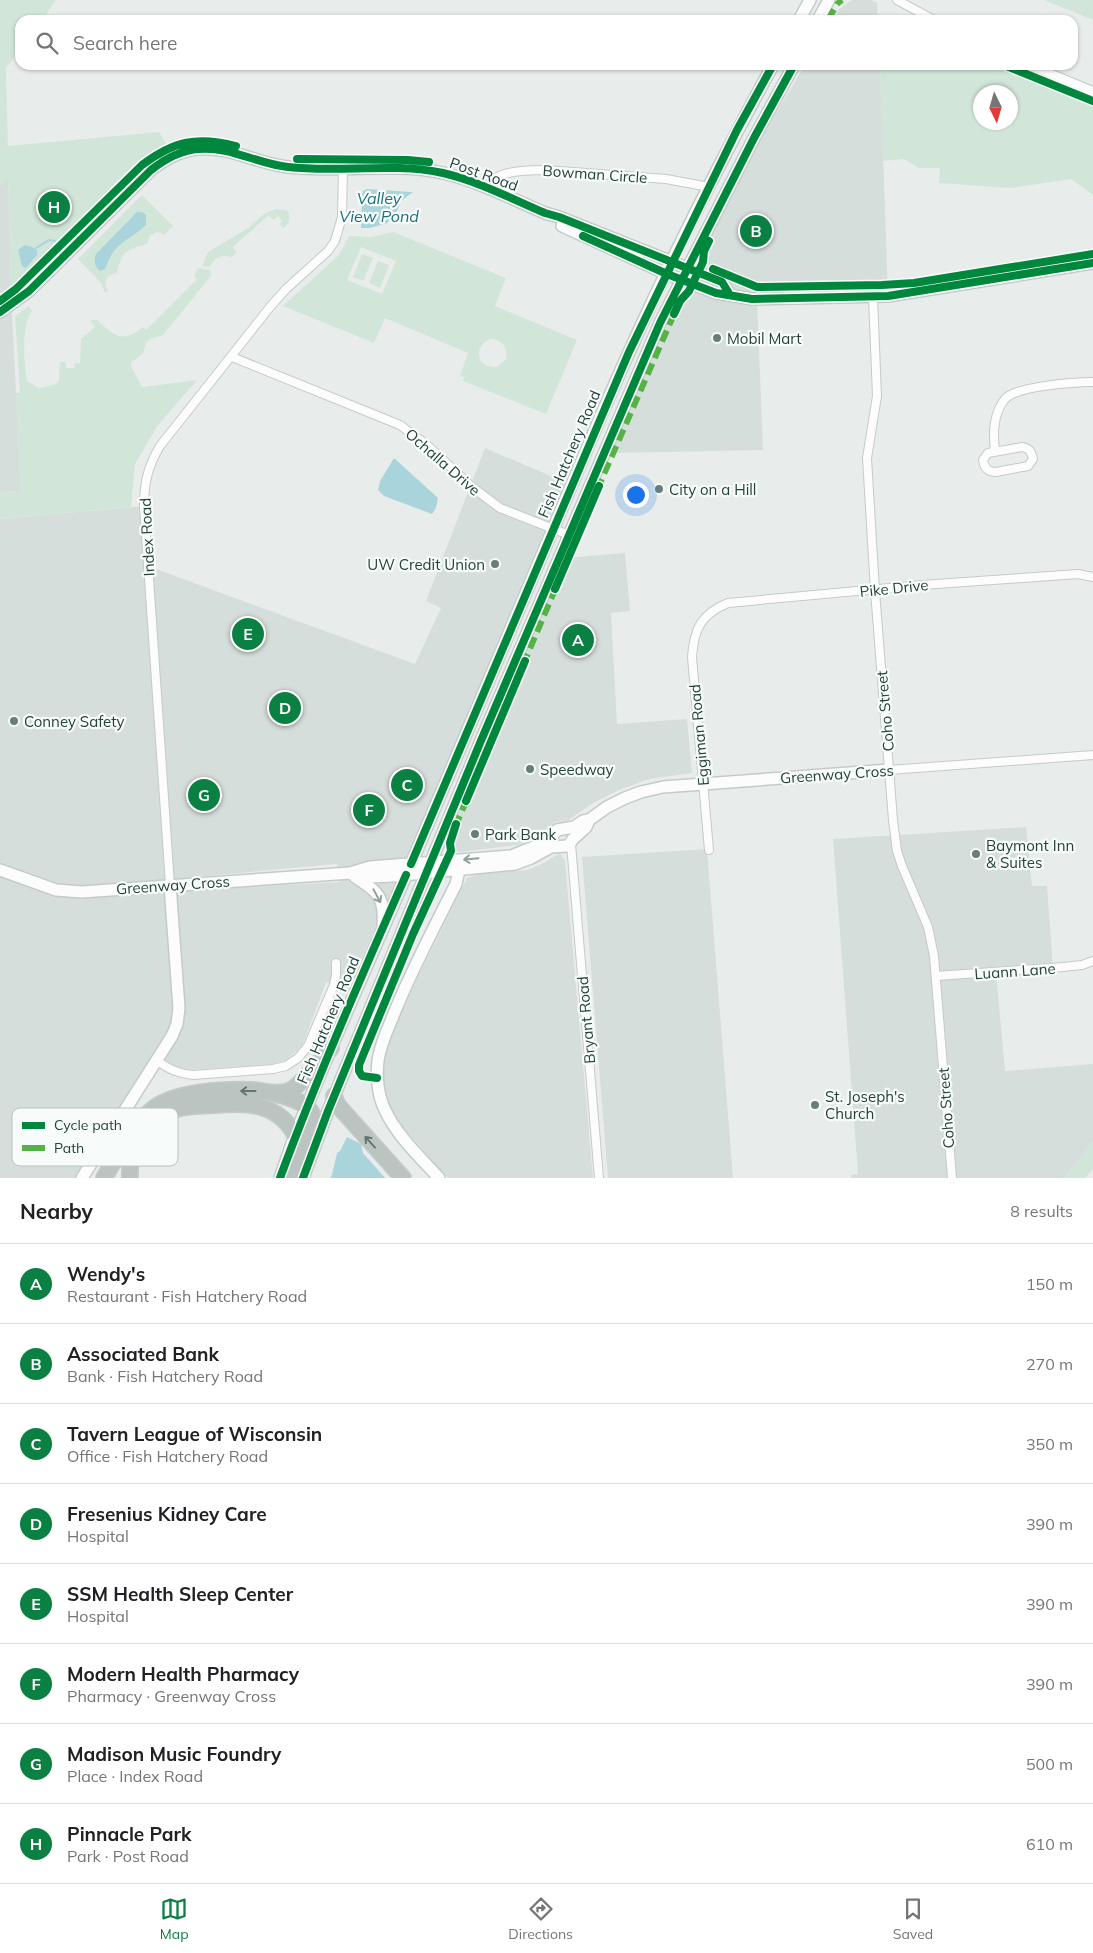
<!DOCTYPE html>
<html lang="en">
<head>
<meta charset="utf-8">
<style>
  body { margin:0; font-family:Mulish,sans-serif; background:#f2f2f2; color:#202124 }
  .compass { position:absolute; left:973px; top:85px; width:45px; height:45px; border-radius:50%; background:#fff; box-shadow:0 1px 4px #0004; rotate:175deg }
  .you { position:absolute; left:635px; top:494px; width:18px; height:18px; margin:-12px; border:4px solid #fff; border-radius:50%; background:#1a73e8; box-shadow:0 0 0 8px #1a73e833 }
  .badge { display:grid; place-items:center; width:32px; height:32px; border-radius:50%; background:#0b8043; color:#fff; font-size:16px; font-weight:700 }
  .pin { position:absolute; translate:-50% -50%; border:2px solid #fff; box-shadow:0 1px 5px #0006 }
  .list { margin:0; padding:0; list-style:none }
  h2 { display:flex; justify-content:space-between; align-items:center; height:65px; margin:0; padding:0 20px; font-size:21px }
  h2 small { font-size:16px; font-weight:400; color:#757577 }
  .list li { display:grid; grid-template-columns:32px 1fr auto; gap:15px; align-items:center; box-sizing:border-box; height:80px; padding:0 20px; border-top:1px solid #e0e0e0 }
  .list b { display:block; font-size:19px; white-space:nowrap }
  .list p { margin:0; font-size:16px; white-space:nowrap; color:#757577 }
  .list em { font-size:16px; font-style:normal; color:#757577 }
  .icon { flex:none; width:28px; height:28px; fill:none; stroke:currentColor; stroke-width:2; stroke-linecap:round; stroke-linejoin:round }
  .map { position:relative; flex:none; width:1093px; height:1178px; overflow:hidden }
  .search { position:absolute; background:#fff; box-shadow:0 1px 4px #0004; left:15px; right:15px; top:15px; height:55px; display:flex; align-items:center; gap:12px; box-sizing:border-box; padding:0 18px; border-radius:15px; color:#757577; font-size:19px }
  .sheet { height:705px; background:#fff }
  nav { display:flex; justify-content:space-around; align-items:center; box-sizing:border-box; height:70px; border-top:1px solid #e0e0e0; background:#fff; font-size:14px; color:#757577 }
  nav a { display:grid; justify-items:center; gap:2px }
  nav .on { color:#0b8043 }
  .map>svg:first-child { display:block }
  .built { fill:#d6dedb; fill-rule:evenodd }
  .green { fill:#d1e6d8; fill-rule:evenodd }
  .water { fill:#a9d4db }
  .lines { fill:none; stroke-linecap:round; stroke-linejoin:round }
  .stream { stroke:#a9d4db; stroke-width:2 }
  .street-casing { stroke:#c5cac8; stroke-width:10 }
  .secondary-casing { stroke:#c3cbc8; stroke-width:14 }
  .highway-casing { stroke:#c3ccc9; stroke-width:18 }
  .street { stroke:#fcfcfc; stroke-width:8 }
  .secondary { stroke:#fcfcfc; stroke-width:11 }
  .highway { stroke:#bcc4c2; stroke-width:15 }
  .quiet { stroke:#55b346; stroke-width:6; stroke-dasharray:12 6; stroke-linecap:butt }
  .cycleway-casing { stroke:#f7fbf9; stroke-width:11 }
  .cycleway { stroke:#00873e; stroke-width:8 }
  .oneway { stroke:#909f9b }
  .oneway2 { stroke:#617670 }
  .poi-dot { fill:#697e78; stroke:#f7fbf9; stroke-width:2 }
  .labels { text-anchor:middle; dominant-baseline:central; stroke-width:4.5; stroke-linejoin:round; paint-order:stroke }
  .street-label { font-size:15px; fill:#24423a; stroke:#f7fbf9 }
  .poi-label { font-size:15px; fill:#24423a; stroke:#f7fbf9; text-anchor:start }
  .water-label { font-size:16px; font-style:italic; fill:#1c6f80; stroke:#f7fbf9 }
  .key { fill:#f7fbf9; stroke:#b8c4c0; stroke-width:1 }
  .key-label { font-size:14px; fill:#24423a }
</style>
</head>
<body>
<div class="map">
<svg width="1093" height="1178" viewBox="0 0 1093 1178">
  <rect width="100%" height="100%" fill="#e8edeb"/>
  <path class="built" d="M852,0H871L877,3L878,20H832L838,10Z
    M805,65H880L888,296L757,300L763,450L610,453L683,290L755,148Z
    M8,177L11,293L21,491L0,492V187Z
    M485,448L565,482L410,850L348,989L326,982L303,1044L297,1051L286,1060L274,1064L188,1070L173,1065L154,1053L75,1178H0V519L144,506L148,566L415,664L441,608L426,601ZM337,864L339,882L185,890L171,885L184,878Z
    M625,553L630,611L611,613L617,724L687,719L692,773L649,779L619,790L593,803L567,821L555,822L539,836L518,845L459,852L448,850L446,845L483,750L566,558Z
    M1026,827L1032,886H1047L1053,968L996,972L1005,1071L1093,1064V1142L1064,1178H851V1175L858,1174L833,839Z
    M707,849L733,1178H608L582,857Z
    M560,853L565,861L593,1178H448L401,1126L390,1108L384,1087V1067L386,1048L416,980L467,878L477,874L527,870L542,864Z"/>
  <path class="green" d="M0,0H56L42,20H20V50L6,68L8,146L159,132L168,147L156,153L144,162L11,293L8,178L0,187Z
    M1044,0H1093V20Z
    M880,65H993L1061,90L1062,88L1066,90V92L1093,103V195L1071,179L1011,188L939,183L940,168H919L904,159L883,161ZM980,92H1010V122H980Z
    M142,195L173,226L164,235L158,232L150,235L147,244C127,249 121,252 117,273C107,274 102,281 108,291L105,293L101,283L78,259Z
    M276,209L286,210L288,212C291,219 289,224 283,228L279,224L282,221L278,216L273,220L269,215L233,247L237,252L232,257C222,254 214,257 210,267L202,266L208,252L248,228L264,214Z
    M393,232L506,278L495,306L577,340L546,414L463,381L464,377L460,376L468,353L385,318L374,343L283,306L339,255L349,236L371,237ZM361,247L396,261L382,294L347,280ZM490,339C502,339 508,347 506,359L497,367C477,369 472,347 490,339Z
    M362,254L373,258L363,281L353,277Z
    M378,261L389,265L380,288L369,283Z
    M198,268L210,270L211,276L163,335L150,339L146,343L143,353L131,363V366L142,387L197,380L158,425L135,464L131,507L0,519V492L21,491L16,393H20L15,316L29,306L32,311C21,324 24,365 27,381L39,388L53,385L59,381L60,362H66V368H74L75,363H80L81,339L95,327L91,322L92,320H97C115,336 122,344 143,327L146,330L197,279L194,275Z
    M1093,1142V1169L1085,1178H1064Z"/>
  <path class="water" d="M367,189L410,192H413L401,201L396,213L387,223L370,228H361L362,194L363,191Z
    M137,212H142L146,215V225C126,243 115,241 105,269L100,271C94,266 94,261 96,254Z
    M25,245L32,247L37,250V255L26,268L22,266L18,250Z
    M394,458L438,498L436,508L432,514L384,496L378,490L380,481Z
    M347,1137L361,1144L363,1153L385,1178H330L332,1175L337,1153L340,1151Z"/>
  <g class="lines">
    <path class="stream" d="M36,248L49,240L55,241"/>
    <defs>
      <path id="street" d="M897,0L934,20
        M1030,65L1093,91
        M488,189C490,185 491,181 495,179C505,170 533,170 546,170L666,179L709,187
        M873,297L877,396L867,458L875,591L893,820L897,851L902,866L928,927L934,956L952,1178
        M232,357L400,425L427,445L472,487L500,508L569,535
        M1022,447C1029,448 1031,451 1033,459L1028,466L996,472C988,472 984,468 983,460L988,453Z
        M995,451C993,433 993,414 1005,399C1016,386 1076,382 1093,382
        M889,770L1093,755
        M571,844L599,1178
        M709,850L692,657C694,629 701,614 728,603L922,585L1078,574L1093,577
        M170,885L144,506C144,483 148,466 160,446L270,307L286,289L328,251L335,241L342,217L343,168
        M936,976L1063,967L1082,965L1093,961
        M157,1061C169,1069 179,1074 193,1075L273,1069L286,1066L298,1058L308,1046L334,985L336,975V963"/>
      <path id="secondary" d="M799,20L810,0
        M818,20L829,0
        M562,226L667,274L716,293L752,299L888,296L1093,263
        M0,312L29,291L151,170C165,159 181,150 199,149C229,146 258,164 288,167C339,173 392,162 443,173C478,181 512,199 545,213L559,217L722,282L730,295
        M0,870L56,890L82,892L350,873L370,867L511,856L536,846L553,835L557,830L574,827L583,821L589,820L607,807L625,798L641,792L663,787L889,770
        M351,874L370,877L393,876L515,864L531,858L551,847L568,846L573,839L586,827L589,820
        M355,877C377,891 385,896 383,924
        M82,1178L172,1036L177,1024L179,1008L170,885
        M280,1178L295,1135L331,1048L411,864L603,411C654,293 711,178 773,65
        M303,1178L328,1111L480,743L660,323L754,138L794,65
        M439,1178C420,1157 397,1136 385,1110C378,1096 376,1077 378,1061C380,1044 389,1027 395,1011C413,967 435,926 456,884L459,870"/>
      <path id="highway" d="M275,1093C288,1098 311,1102 314,1119L291,1178
        M334,1096L337,1104L342,1110L403,1178
        M104,1178C118,1155 131,1127 153,1109C175,1091 225,1089 253,1090C265,1091 280,1096 291,1090C303,1083 321,1059 331,1048
        M130,1178C128,1152 144,1122 169,1112C183,1105 200,1106 215,1105C247,1102 278,1103 295,1135"/>
    </defs>
    <use href="#street" class="street-casing"/>
    <use href="#secondary" class="secondary-casing"/>
    <use href="#highway" class="highway-casing"/>
    <use href="#street" class="street"/>
    <use href="#secondary" class="secondary"/>
    <use href="#highway" class="highway"/>
    <path class="quiet" d="M828,20L837,4L842,0
      M597,490L675,312
      M523,665L557,585
      M455,827L468,797"/>
    <defs>
      <path id="cycleway" d="M1004,65L1093,101
        M297,159L408,160L429,162
        M583,236L667,274L716,293L752,299L888,296L1093,263
        M713,269L757,287L882,285L914,283L1093,254
        M0,301L16,289L142,165C174,141 197,136 236,146
        M0,312L29,291L151,170C165,159 181,150 199,149C229,146 258,164 288,167C339,173 392,162 443,173C478,181 512,199 545,213L559,217L722,282L730,295
        M674,314L680,301L689,291L703,262L704,251L709,241
        M555,589L599,486
        M466,801L525,661
        M411,864L629,352L737,130L773,65
        M377,1078L362,1076L359,1071V1065L413,934L451,851L450,843L456,824
        M280,1178C318,1075 362,975 406,875
        M303,1178L328,1111L480,743L660,323L754,138L794,65"/>
    </defs>
    <use href="#cycleway" class="cycleway-casing"/>
    <use href="#cycleway" class="cycleway"/>
  </g>
  <defs><path id="oneway-shaft" d="M-6 0H5M1.5-3L5.5 0L1.5 3" fill="none" stroke-width="1.6" stroke-linecap="round" stroke-linejoin="round" transform="scale(1.25)"/></defs>
  <g class="oneway">
    <use href="#oneway-shaft" transform="translate(471 859) rotate(175)"/>
    <use href="#oneway-shaft" transform="translate(377 896) rotate(62)"/>
  </g>
  <g class="oneway2">
    <use href="#oneway-shaft" transform="translate(248 1091) rotate(180)"/>
    <use href="#oneway-shaft" transform="translate(370 1142) rotate(-132)"/>
  </g>
  <g class="poi-dot">
    <circle cx="717" cy="338" r="5"/>
    <circle cx="659" cy="489" r="5"/>
    <circle cx="495" cy="564" r="5"/>
    <circle cx="14" cy="721" r="5"/>
    <circle cx="530" cy="769" r="5"/>
    <circle cx="475" cy="834" r="5"/>
    <circle cx="976" cy="854" r="5"/>
    <circle cx="815" cy="1105" r="5"/>
  </g>
  <g class="labels">
    <g class="street-label">
      <text transform="translate(484 174) rotate(20)">Post Road</text>
      <text transform="translate(595 174) rotate(4)">Bowman Circle</text>
      <text transform="translate(569 454) rotate(-67)">Fish Hatchery Road</text>
      <text transform="translate(443 462) rotate(41)">Ochalla Drive</text>
      <text transform="translate(147 537) rotate(-93)">Index Road</text>
      <text transform="translate(894 588) rotate(-6)">Pike Drive</text>
      <text transform="translate(885 711) rotate(-95)">Coho Street</text>
      <text transform="translate(699 735) rotate(-95)">Eggiman Road</text>
      <text transform="translate(837 774) rotate(-4)">Greenway Cross</text>
      <text transform="translate(173 885) rotate(-4)">Greenway Cross</text>
      <text transform="translate(1015 971) rotate(-4)">Luann Lane</text>
      <text transform="translate(328 1020) rotate(-67)">Fish Hatchery Road</text>
      <text transform="translate(586 1020) rotate(-95)">Bryant Road</text>
      <text transform="translate(946 1108) rotate(-94)">Coho Street</text>
    </g>
    <g class="poi-label">
      <text x="727" y="338">Mobil Mart</text>
      <text x="669" y="489">City on a Hill</text>
      <text x="485" y="564" text-anchor="end">UW Credit Union</text>
      <text x="24" y="721">Conney Safety</text>
      <text x="540" y="769">Speedway</text>
      <text x="485" y="834">Park Bank</text>
      <text x="986" y="845">Baymont Inn<tspan x="986" dy="17">&amp; Suites</tspan></text>
      <text x="825" y="1096">St. Joseph's<tspan x="825" dy="17">Church</tspan></text>
    </g>
    <g class="water-label">
      <text x="379" y="198">Valley<tspan x="379" dy="18">View Pond</tspan></text>
    </g>
  </g>
  <rect x="12" y="1108" width="166" height="58" rx="8" class="key"/>
  <rect x="22" y="1122" width="23" height="7" fill="#00873e"/>
  <rect x="22" y="1145" width="23" height="6" fill="#55b346"/>
  <g class="key-label">
    <text x="54" y="1130">Cycle path</text>
    <text x="54" y="1153">Path</text>
  </g>
</svg>
<svg class="compass" viewBox="-18 -18 36 36"><path d="M0-13l5 13h-10z" fill="#e53935"/><path d="M0 13l5-13h-10z" fill="#757577"/></svg>
<div class="you"></div>
<div class="pin badge" style="left:578px;top:640px">A</div>
<div class="pin badge" style="left:756px;top:231px">B</div>
<div class="pin badge" style="left:407px;top:785px">C</div>
<div class="pin badge" style="left:285px;top:708px">D</div>
<div class="pin badge" style="left:248px;top:634px">E</div>
<div class="pin badge" style="left:369px;top:810px">F</div>
<div class="pin badge" style="left:204px;top:795px">G</div>
<div class="pin badge" style="left:54px;top:207px">H</div>
<div class="search"><svg class="icon" aria-label="search" viewBox="0 0 24 24"><circle cx="10" cy="10" r="6"/><path d="M15 15l6 6"/></svg>Search here</div>
</div>
<section class="sheet">
<h2>Nearby<small>8 results</small></h2>
<ul class="list">
<li><span class="badge">A</span><div><b>Wendy's</b><p>Restaurant · Fish Hatchery Road</p></div><em>150 m</em></li>
<li><span class="badge">B</span><div><b>Associated Bank</b><p>Bank · Fish Hatchery Road</p></div><em>270 m</em></li>
<li><span class="badge">C</span><div><b>Tavern League of Wisconsin</b><p>Office · Fish Hatchery Road</p></div><em>350 m</em></li>
<li><span class="badge">D</span><div><b>Fresenius Kidney Care</b><p>Hospital</p></div><em>390 m</em></li>
<li><span class="badge">E</span><div><b>SSM Health Sleep Center</b><p>Hospital</p></div><em>390 m</em></li>
<li><span class="badge">F</span><div><b>Modern Health Pharmacy</b><p>Pharmacy · Greenway Cross</p></div><em>390 m</em></li>
<li><span class="badge">G</span><div><b>Madison Music Foundry</b><p>Place · Index Road</p></div><em>500 m</em></li>
<li><span class="badge">H</span><div><b>Pinnacle Park</b><p>Park · Post Road</p></div><em>610 m</em></li>
</ul>
</section>
<nav>
<a class="on"><svg class="icon" aria-label="map" viewBox="0 0 24 24"><path d="M3 6l6-2 6 2 6-2v14l-6 2-6-2-6 2zM9 4v14M15 6v14"/></svg>Map</a>
<a><svg class="icon" aria-label="directions" viewBox="0 0 24 24"><path d="M12 3l9 9-9 9-9-9zM9 14v-3h6M13 9l2 2-2 2"/></svg>Directions</a>
<a><svg class="icon" aria-label="saved" viewBox="0 0 24 24"><path d="M7 4h10v16l-5-4-5 4z"/></svg>Saved</a>
</nav>
</body>
</html>
